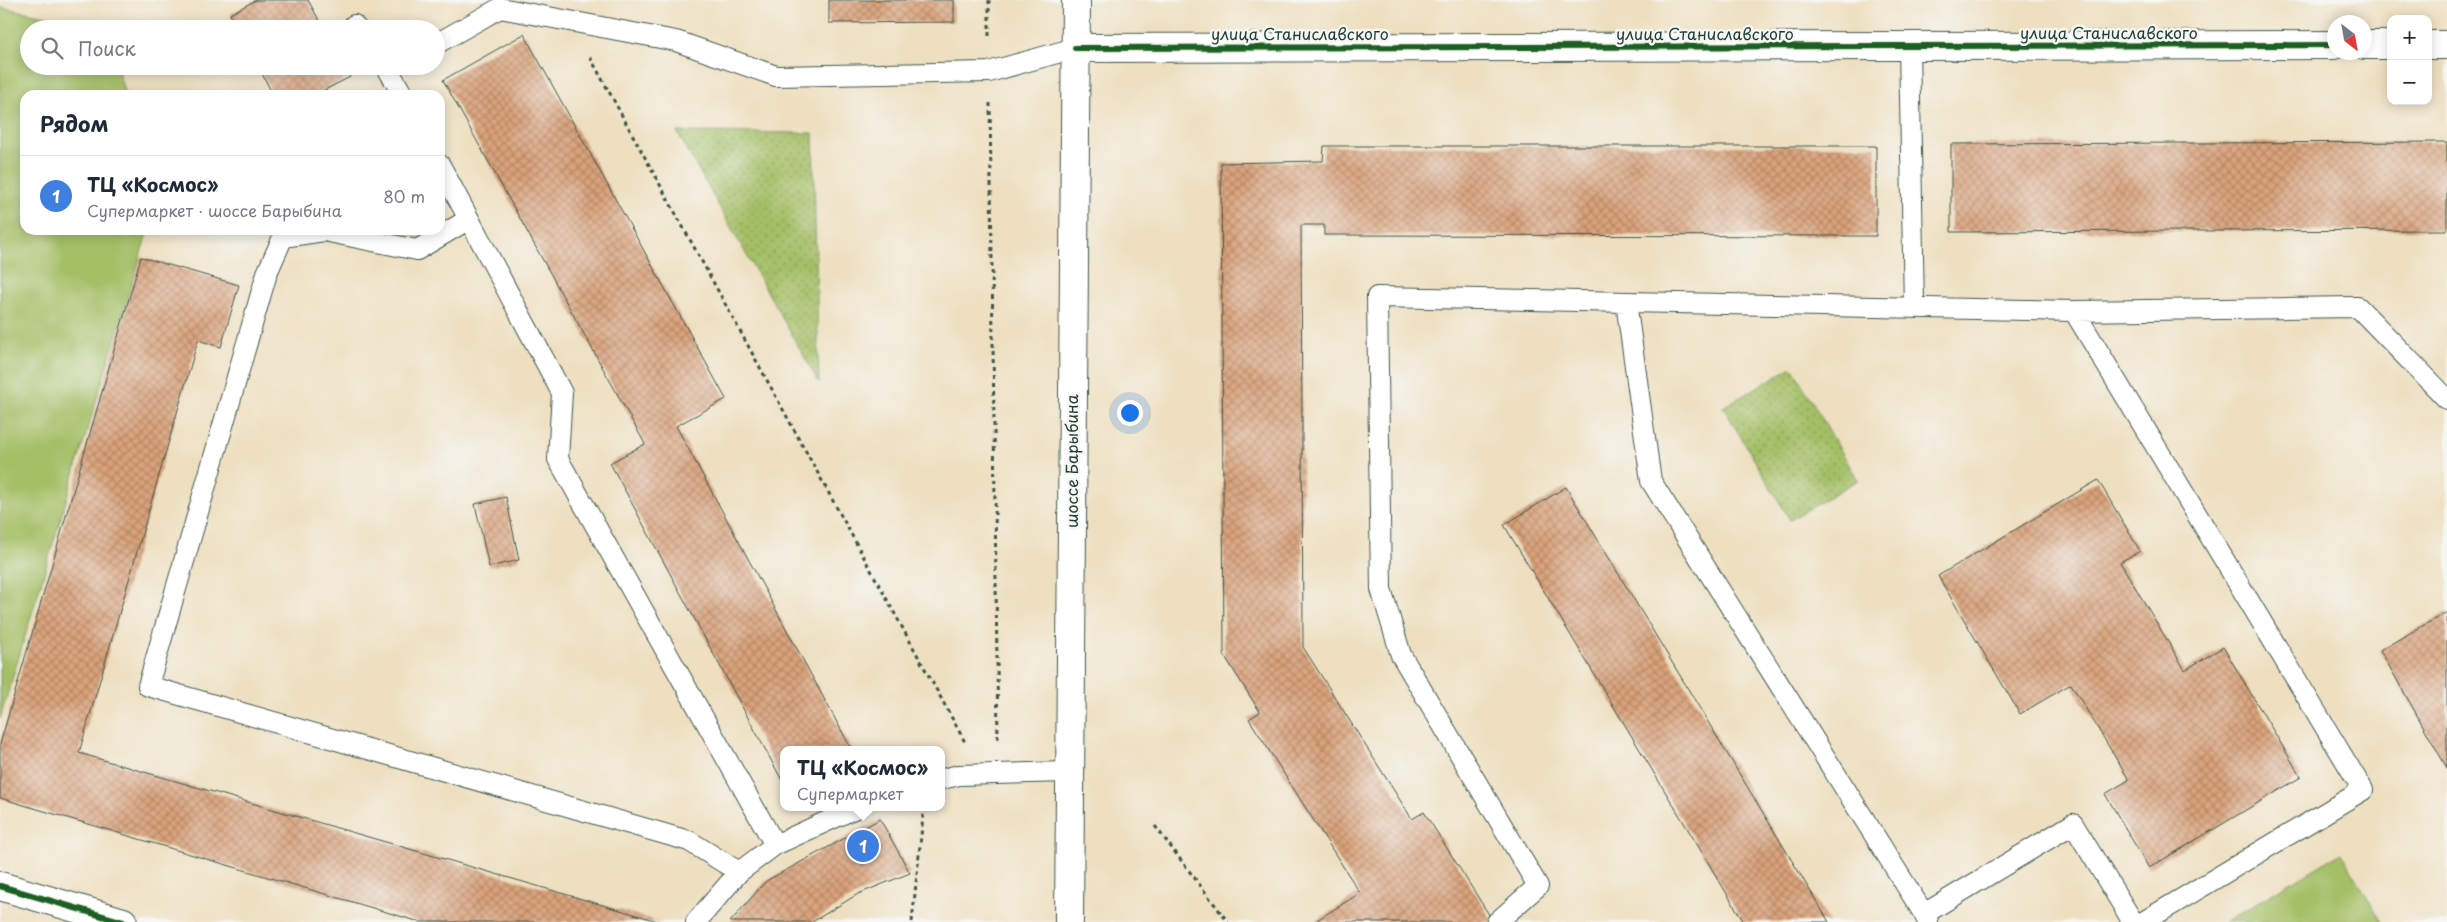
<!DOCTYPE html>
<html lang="ru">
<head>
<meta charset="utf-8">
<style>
  body { margin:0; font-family:"Playpen Sans",sans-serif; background:#f2f2f3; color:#1f2937 }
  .controls { position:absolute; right:15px; top:15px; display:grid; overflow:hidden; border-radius:10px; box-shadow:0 2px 12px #0003 }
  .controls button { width:45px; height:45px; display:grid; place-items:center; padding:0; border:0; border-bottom:1px solid #e0e1e3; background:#fff; color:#1f2937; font:25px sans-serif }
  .compass { position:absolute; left:2327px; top:15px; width:45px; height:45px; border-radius:50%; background:#fff; box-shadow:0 2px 12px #0003; rotate:149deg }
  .you { position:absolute; left:1129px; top:412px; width:18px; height:18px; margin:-12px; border:4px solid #fff; border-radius:50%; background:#1a73e8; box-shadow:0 0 0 8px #1a73e833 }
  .badge { display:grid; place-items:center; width:32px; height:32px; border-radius:50%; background:#d1495b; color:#fff; font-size:16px; font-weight:700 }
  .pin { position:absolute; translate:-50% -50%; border:2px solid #fff; box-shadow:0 1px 5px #0006 }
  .popup { position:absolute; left:780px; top:746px; width:165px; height:65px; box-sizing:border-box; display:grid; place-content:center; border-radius:10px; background:#fff; filter:drop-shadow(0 1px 4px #0005); font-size:16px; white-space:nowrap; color:#747a83 }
  .popup b { font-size:19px; color:#1f2937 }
  .popup::after { content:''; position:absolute; left:50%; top:100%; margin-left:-10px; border:10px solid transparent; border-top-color:#fff }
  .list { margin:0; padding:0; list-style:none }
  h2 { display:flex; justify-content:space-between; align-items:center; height:65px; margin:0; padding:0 20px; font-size:21px }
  h2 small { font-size:16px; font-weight:400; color:#747a83 }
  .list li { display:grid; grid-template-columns:32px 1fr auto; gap:15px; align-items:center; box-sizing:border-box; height:80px; padding:0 20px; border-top:1px solid #e0e1e3 }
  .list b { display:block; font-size:19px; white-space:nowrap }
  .list p { margin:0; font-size:16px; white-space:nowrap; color:#747a83 }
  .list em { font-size:16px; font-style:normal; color:#747a83 }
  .icon { flex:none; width:28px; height:28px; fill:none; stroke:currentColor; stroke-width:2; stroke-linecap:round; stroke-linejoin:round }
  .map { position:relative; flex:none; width:2447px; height:922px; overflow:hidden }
  .search { position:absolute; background:#fff; box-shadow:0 2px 12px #0003; left:20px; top:20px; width:425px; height:55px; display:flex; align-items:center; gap:12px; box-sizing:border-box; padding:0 18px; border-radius:28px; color:#747a83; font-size:19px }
  .panel { position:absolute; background:#fff; box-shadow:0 2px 12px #0003; left:20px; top:90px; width:425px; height:145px; border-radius:15px }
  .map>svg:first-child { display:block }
  .park { fill:url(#park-dots); stroke:#627e4d }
  .garden { fill:#a4bf66; stroke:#627e4d }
  .building { fill:url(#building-cross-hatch) }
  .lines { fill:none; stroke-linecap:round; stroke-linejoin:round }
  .lane-casing { stroke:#3e5549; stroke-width:22 }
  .street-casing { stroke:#3e5549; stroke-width:30 }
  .secondary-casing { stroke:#3e5549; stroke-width:30 }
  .path { stroke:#3e5549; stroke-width:3; stroke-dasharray:4 4; stroke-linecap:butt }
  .lane { stroke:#fff; stroke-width:20 }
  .street { stroke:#fff; stroke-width:28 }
  .secondary { stroke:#fff; stroke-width:28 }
  .cycleway-casing { stroke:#f6f6f2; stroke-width:9 }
  .cycleway { stroke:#1b5e20; stroke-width:6 }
  .labels { text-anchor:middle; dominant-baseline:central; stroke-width:5; stroke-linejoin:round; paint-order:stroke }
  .street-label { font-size:16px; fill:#1f3d34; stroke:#f6f6f2 }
</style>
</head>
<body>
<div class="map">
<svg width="2447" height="922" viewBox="0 0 2447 922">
  <defs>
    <pattern id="park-dots" width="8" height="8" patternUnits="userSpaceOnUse" patternTransform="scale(1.25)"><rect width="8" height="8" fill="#a4bf66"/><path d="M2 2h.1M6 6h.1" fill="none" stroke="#859c55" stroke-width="1.8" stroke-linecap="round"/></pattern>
    <pattern id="building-cross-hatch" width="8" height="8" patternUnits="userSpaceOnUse" patternTransform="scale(1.25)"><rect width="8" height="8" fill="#daa27a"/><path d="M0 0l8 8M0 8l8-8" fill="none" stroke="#b08565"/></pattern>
  </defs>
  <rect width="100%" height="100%" fill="#f6f6f2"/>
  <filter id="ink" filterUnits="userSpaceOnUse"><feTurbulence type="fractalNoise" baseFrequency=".02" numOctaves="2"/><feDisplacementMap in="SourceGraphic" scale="10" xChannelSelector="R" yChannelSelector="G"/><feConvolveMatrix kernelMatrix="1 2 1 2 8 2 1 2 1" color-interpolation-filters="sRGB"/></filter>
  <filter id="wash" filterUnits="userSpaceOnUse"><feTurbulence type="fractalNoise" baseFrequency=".0096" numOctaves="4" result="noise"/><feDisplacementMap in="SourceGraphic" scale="20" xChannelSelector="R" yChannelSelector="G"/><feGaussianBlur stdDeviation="1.12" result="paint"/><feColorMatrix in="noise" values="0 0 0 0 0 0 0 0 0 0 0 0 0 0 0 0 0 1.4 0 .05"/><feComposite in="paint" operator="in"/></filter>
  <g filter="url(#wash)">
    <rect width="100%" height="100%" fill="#eedfc0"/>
    <path class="park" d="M677,132L813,133L819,383Z
      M1792,367L1858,480L1790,520L1723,407Z"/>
    <path class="garden" d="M0,7L107,28L29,29V66H117L125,95H25V230H148L0,719Z
      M2341,853L2382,922H2224Z"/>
    <g id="blocks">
      <path class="building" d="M256,0H308L324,29H237L230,14Z
        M829,0H954V22L829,23Z
        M524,34L726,399L676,426L852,750H784V784L610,463L645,444L443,80Z
        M258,66H344L350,77L315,95H273Z
        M2447,142V230L1951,232V144Z
        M1324,146H1876V236L1324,235V225H1301L1303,647L1412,819L1424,812L1493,921L1491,922H1314L1360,893L1249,719L1260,712L1224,655L1221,163L1323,161Z
        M141,257L239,285L221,347L198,340L79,753L661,922H420L0,798V744Z
        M2098,480L2140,551L2120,562L2185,670L2223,647L2301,777L2149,868L2105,794L2129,780L2071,684L2020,714L1938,576Z
        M1566,487L1829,922H1744L1504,525Z
        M506,497L519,560L489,567L475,504Z
        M2447,612V768L2380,650Z
        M880,819L910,873L858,894L812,922H730L766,881Z"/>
    </g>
  </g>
  <g filter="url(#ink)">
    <use href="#blocks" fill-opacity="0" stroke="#3e5549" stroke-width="1"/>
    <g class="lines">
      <defs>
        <path id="lane" d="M354,25L357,29
          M436,44L500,8L676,41L776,76L989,72L1075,48
          M1909,46L1914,307
          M386,66L403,95
          M440,165L562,393L558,459L775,845
          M469,219L417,250L324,231L283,237L267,273L148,686L689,841L739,872
          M1626,302L1651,481L1924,914
          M2074,311L2363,790L2143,922
          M942,779L959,775L1069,772
          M696,922L739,872L775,845L858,807
          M1497,922L1538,886L1401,655L1381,589L1377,297L2074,311L2358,307L2447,399
          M1928,922L1924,914L2073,824L2133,922"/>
        <path id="street" d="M2364,45H2391
          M2428,45H2447
          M1075,48L2334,45
          M0,886L123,922"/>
        <path id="secondary" d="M1069,922L1076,0"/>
      </defs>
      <use href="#lane" class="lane-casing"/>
      <use href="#street" class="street-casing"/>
      <use href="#secondary" class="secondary-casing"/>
      <path class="path" d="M989,0V39
        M590,57L965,742
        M990,103L998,742
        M1155,826L1228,922
        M912,922L924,807"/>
      <use href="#lane" class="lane"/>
      <use href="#street" class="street"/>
      <use href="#secondary" class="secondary"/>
      <defs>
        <path id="cycleway" d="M1075,48L2334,45
          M0,886L123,922"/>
      </defs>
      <use href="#cycleway" class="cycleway-casing"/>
      <use href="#cycleway" class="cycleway"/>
    </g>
  </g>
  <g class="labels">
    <g class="street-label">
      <text x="2109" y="32">улица Станиславского</text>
      <text x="1300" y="33">улица Станиславского</text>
      <text x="1705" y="33">улица Станиславского</text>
      <text transform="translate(1071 461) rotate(-90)">шоссе Барыбина</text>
    </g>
  </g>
</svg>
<div class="controls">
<button>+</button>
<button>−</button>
</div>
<svg class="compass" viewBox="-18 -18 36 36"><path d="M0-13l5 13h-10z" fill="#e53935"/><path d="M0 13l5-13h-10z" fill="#747a83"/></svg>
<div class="you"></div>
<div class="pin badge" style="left:863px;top:846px;background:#3f7fe0">1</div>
<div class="popup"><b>ТЦ «Космос»</b>Супермаркет</div>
<div class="search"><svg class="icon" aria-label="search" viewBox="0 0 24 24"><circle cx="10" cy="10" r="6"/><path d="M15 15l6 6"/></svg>Поиск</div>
<section class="panel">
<h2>Рядом<small></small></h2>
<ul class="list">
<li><span class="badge" style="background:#3f7fe0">1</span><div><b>ТЦ «Космос»</b><p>Супермаркет · шоссе Барыбина</p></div><em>80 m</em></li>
</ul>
</section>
</div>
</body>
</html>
